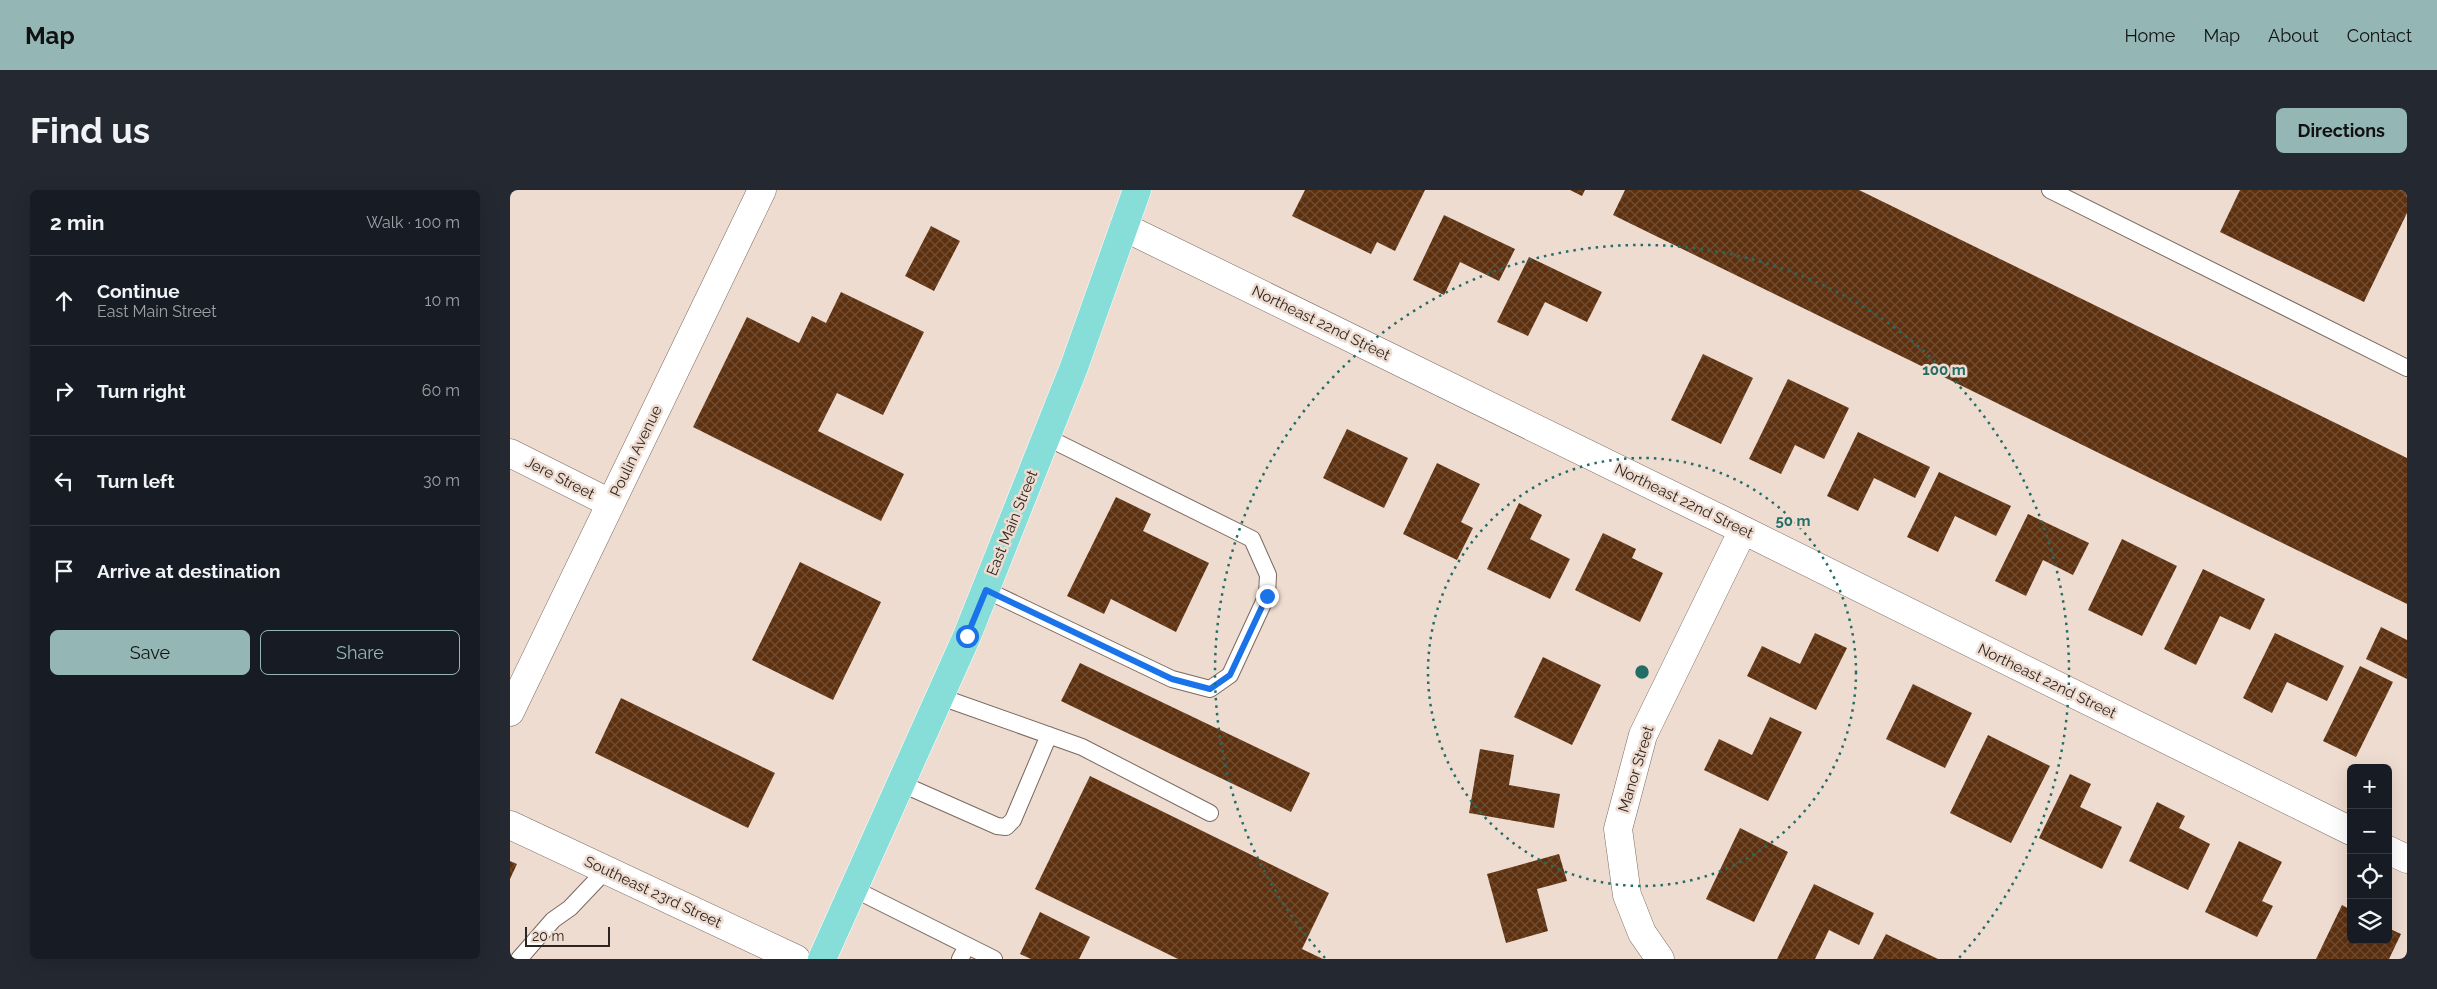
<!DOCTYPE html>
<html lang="en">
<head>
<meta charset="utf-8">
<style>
  body { margin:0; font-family:Raleway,sans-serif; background:#242831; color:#f1f3f6 }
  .controls { position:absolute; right:15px; bottom:15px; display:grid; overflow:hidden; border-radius:8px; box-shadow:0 5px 20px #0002 }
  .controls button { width:45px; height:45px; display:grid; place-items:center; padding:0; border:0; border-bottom:1px solid #363941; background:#171b24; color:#f1f3f6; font:25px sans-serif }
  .scale { position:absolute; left:15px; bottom:12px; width:85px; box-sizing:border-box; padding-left:5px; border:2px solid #2c2521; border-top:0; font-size:14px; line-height:18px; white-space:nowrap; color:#2c2521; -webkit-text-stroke:4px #efdcd0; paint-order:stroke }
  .stop { position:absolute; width:15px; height:15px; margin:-11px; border:4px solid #1a73e8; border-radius:50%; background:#fff }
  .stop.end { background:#1a73e8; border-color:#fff; box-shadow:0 1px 5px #0008 }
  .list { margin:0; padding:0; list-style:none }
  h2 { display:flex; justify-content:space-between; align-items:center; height:65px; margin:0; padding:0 20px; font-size:21px }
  h2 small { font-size:16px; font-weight:400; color:#9ea1a6 }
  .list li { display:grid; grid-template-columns:32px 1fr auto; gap:15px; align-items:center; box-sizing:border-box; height:90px; padding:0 20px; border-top:1px solid #363941 }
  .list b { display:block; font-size:19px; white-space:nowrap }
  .list p { margin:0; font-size:16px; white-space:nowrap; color:#9ea1a6 }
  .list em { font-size:16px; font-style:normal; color:#9ea1a6 }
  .actions { display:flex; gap:10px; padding:15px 20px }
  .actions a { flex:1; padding:11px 0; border:1px solid #94b7b6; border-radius:8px; text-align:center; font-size:18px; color:#94b7b6 }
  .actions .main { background:#94b7b6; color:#111 }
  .icon { flex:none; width:28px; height:28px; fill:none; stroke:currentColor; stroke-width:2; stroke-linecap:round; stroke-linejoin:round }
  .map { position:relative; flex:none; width:1897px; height:769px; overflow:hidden; border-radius:8px }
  header { display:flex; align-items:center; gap:30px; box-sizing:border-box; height:70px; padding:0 25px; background:#94b7b6; color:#111 }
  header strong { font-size:24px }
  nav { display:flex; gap:28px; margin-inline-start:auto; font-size:18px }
  .intro { display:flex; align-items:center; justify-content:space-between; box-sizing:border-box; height:120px; padding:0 30px }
  h1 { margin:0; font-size:35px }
  .button { padding:12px 22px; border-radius:8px; background:#94b7b6; color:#111; font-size:18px; font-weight:700 }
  main { display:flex; gap:30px; padding:0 30px }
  aside { flex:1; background:#171b24; border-radius:8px; box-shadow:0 5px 20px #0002 }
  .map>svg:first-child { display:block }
  .building { fill:url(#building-cross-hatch) }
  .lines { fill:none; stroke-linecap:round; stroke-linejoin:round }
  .lane-casing { stroke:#7a695f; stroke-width:18 }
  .street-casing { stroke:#7a695f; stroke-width:29 }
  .primary-casing { stroke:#fff; stroke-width:29 }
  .lane { stroke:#fff; stroke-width:16 }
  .street { stroke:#fff; stroke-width:28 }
  .primary { stroke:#87ddd7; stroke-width:28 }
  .route { stroke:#1a73e8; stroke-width:6 }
  .ring { fill:none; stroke:#236d67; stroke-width:2.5; stroke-dasharray:2.5 5 }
  .labels { text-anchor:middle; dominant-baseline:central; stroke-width:5; stroke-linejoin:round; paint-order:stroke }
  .street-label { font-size:15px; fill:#2c2521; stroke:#efdcd0 }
  .centre { fill:#236d67; stroke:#efdcd0; stroke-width:2.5 }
  .ring-label { font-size:15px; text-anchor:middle; font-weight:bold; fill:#236d67; stroke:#efdcd0; stroke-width:5; stroke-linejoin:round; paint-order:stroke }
</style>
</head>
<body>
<header>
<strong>Map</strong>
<nav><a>Home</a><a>Map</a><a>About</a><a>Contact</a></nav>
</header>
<div class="intro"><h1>Find us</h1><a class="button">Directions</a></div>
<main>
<aside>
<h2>2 min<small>Walk · 100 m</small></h2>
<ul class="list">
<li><svg class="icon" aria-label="ahead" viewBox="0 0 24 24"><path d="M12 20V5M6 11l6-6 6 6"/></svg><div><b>Continue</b><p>East Main Street</p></div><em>10 m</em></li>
<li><svg class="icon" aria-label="right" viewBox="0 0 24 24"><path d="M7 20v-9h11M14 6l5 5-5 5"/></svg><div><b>Turn right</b></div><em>60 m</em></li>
<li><svg class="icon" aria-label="left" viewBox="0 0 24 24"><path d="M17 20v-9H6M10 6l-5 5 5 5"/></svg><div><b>Turn left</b></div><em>30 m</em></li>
<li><svg class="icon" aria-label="arrive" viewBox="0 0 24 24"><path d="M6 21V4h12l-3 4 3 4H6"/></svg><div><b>Arrive at destination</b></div></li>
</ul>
<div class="actions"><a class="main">Save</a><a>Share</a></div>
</aside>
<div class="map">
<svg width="1897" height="769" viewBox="0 0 1897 769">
  <defs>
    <pattern id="building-cross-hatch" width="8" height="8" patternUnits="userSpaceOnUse" patternTransform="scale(1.25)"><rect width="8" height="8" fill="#5d3110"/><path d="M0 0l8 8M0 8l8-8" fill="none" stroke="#714d32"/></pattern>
  </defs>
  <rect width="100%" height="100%" fill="#efdcd0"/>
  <path class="building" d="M795,0H915L885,61L867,52L861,64L782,26Z
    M1060,0H1075L1072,6Z
    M1115,0H1349L1897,268V414L1103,25Z
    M1730,0H1897V23L1854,112L1710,42Z
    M934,25L1005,59L989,91L950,72L934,105L903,90Z
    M421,36L450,51L424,101L395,86Z
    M1019,67L1092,102L1077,132L1035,112L1018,146L987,132Z
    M331,102L414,142L373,225L327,203L308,241L394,284L371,331L183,237L237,127L289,153L302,126L316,133Z
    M1193,164L1243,188L1211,254L1161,230Z
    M1278,189L1339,218L1314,269L1285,255L1271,284L1239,269Z
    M837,239L898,268L874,318L813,288Z
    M1348,242L1420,277L1405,308L1364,288L1348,321L1317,306Z
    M927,273L970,294L951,332L963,338L947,370L893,344Z
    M1429,282L1501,316L1486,346L1445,326L1428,362L1397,347Z
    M606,307L641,324L633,341L699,373L666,442L601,409L594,424L557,406Z
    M1009,313L1032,325L1020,349L1060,369L1040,409L977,379Z
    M1518,324L1579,353L1563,385L1533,370L1516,406L1485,391Z
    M1093,343L1126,359L1122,368L1153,383L1130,432L1065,400Z
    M1612,349L1667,376L1632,446L1578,420Z
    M290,372L371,412L323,510L242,470Z
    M1693,379L1755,409L1740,440L1710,426L1686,475L1654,459Z
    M1871,437L1897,450V489L1856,469Z
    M1305,443L1337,458L1306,520L1237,486L1252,456L1290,474Z
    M1765,443L1834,476L1817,511L1777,492L1762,523L1733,508Z
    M1033,467L1091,495L1062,555L1004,527Z
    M570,473L800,583L781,622L551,511Z
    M1850,476L1883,492L1846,567L1813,551Z
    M1403,494L1462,523L1435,578L1376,549Z
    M111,508L265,583L238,638L85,563Z
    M1260,527L1292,542L1258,611L1194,580L1209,549L1242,565Z
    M1478,545L1540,576L1501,653L1440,623Z
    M970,559L1004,565L999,595L1050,604L1044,638L959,623Z
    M1560,584L1581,594L1570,617L1612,637L1592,679L1529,648Z
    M580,586L819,703L792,759L813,769H668L525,699Z
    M1647,612L1675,626L1669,638L1700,654L1678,700L1619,671Z
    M1230,638L1278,662L1244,732L1196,709Z
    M1729,651L1772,672L1752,711L1763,716L1747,747L1695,722Z
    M1049,664L1057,691L1027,699L1038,741L996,753L977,684Z
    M0,671L7,674L0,689Z
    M1304,694L1364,723L1349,755L1319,740L1305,769H1267Z
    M1832,715L1841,720V750H1878V738L1891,744L1879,769H1806Z
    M530,722L580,747L569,769H521L510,764Z
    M1376,744L1428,769H1363Z"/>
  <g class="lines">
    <defs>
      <path id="lane" d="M1540,0L1897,178
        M476,400L662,489L700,499L720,485L757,405L758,385L742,349L536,247
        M431,507L572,557L700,623
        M392,594L487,636L496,637L503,630L539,545
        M344,699L484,769
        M9,769L43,730L60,718L96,680
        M450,769L457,756"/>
      <path id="street" d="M614,37L1233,340L1841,641
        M0,263L100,313
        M0,522L252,0
        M0,635L286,769
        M1878,660L1897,669
        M1150,769L1132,743L1117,705L1108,639L1133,545L1233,340"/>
      <path id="primary" d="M312,769L457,446L564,177L627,0"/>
    </defs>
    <use href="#lane" class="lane-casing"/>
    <use href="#street" class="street-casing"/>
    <use href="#primary" class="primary-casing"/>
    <use href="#lane" class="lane"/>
    <use href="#street" class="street"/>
    <use href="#primary" class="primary"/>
  </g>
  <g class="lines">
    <path class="route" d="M457,446L476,400L662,489L700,499L720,485L757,406"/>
  </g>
  <g class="ring">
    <circle cx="1132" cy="482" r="214"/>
    <path d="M815 768A427 427 0 1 1 1449 768"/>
  </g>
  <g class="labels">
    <g class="street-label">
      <text transform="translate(811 133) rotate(26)">Northeast 22nd Street</text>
      <text transform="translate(126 261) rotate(-64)">Poulin Avenue</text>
      <text transform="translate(50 288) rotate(27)">Jere Street</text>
      <text transform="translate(1174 311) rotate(26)">Northeast 22nd Street</text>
      <text transform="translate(502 333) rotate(-68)">East Main Street</text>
      <text transform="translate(1537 491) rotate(26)">Northeast 22nd Street</text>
      <text transform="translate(1126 579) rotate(-73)">Manor Street</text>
      <text transform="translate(143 702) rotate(25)">Southeast 23rd Street</text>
    </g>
  </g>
  <circle cx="1132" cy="482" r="8" class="centre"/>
  <g class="ring-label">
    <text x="1434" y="185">100 m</text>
    <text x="1283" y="336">50 m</text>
  </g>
</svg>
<div class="controls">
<button>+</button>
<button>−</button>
<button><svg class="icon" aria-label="locate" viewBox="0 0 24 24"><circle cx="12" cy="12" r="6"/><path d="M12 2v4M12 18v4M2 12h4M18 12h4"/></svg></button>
<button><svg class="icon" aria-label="layers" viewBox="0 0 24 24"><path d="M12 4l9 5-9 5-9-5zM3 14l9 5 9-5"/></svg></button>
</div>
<div class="scale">20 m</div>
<div class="stop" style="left:457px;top:446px"></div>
<div class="stop end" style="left:757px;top:406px"></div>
</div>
</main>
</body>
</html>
